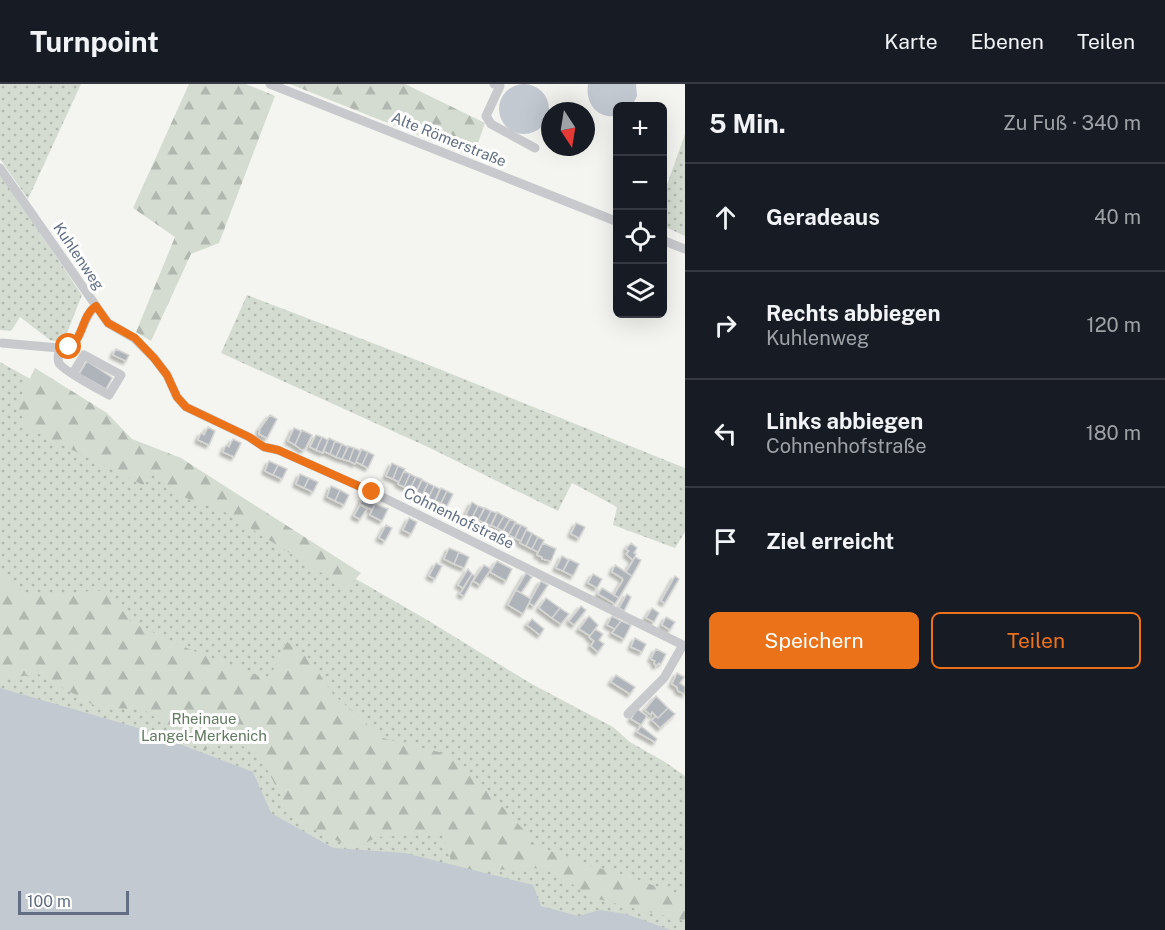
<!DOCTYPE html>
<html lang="de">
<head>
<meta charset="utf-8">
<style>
  body { margin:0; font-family:"Public Sans",sans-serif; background:#242831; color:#f1f3f6 }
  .controls { position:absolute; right:18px; top:18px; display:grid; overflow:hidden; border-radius:9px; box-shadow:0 6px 24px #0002 }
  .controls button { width:54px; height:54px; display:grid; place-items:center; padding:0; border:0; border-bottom:2px solid #363941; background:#171b24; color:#f1f3f6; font:30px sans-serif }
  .compass { position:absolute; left:541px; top:18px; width:54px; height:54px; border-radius:50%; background:#171b24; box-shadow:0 6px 24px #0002; rotate:168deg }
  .scale { position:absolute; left:18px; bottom:15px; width:111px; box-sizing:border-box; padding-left:6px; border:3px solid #626e83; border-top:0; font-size:16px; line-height:21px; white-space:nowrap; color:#626e83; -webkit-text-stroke:4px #fff; paint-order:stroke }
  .stop { position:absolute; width:18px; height:18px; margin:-14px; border:4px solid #ec721a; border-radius:50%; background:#fff }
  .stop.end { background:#ec721a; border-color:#fff; box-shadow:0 2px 6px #0008 }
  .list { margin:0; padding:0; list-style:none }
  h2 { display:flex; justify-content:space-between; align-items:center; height:78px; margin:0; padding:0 24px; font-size:26px }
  h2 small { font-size:20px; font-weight:400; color:#9ea1a6 }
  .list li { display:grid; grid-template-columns:39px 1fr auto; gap:18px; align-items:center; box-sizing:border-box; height:108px; padding:0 24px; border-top:2px solid #363941 }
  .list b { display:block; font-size:22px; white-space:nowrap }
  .list p { margin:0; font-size:20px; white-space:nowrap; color:#9ea1a6 }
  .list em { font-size:20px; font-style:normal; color:#9ea1a6 }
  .actions { display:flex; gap:12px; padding:18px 24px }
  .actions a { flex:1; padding:14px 0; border:2px solid #ec721a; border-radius:9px; text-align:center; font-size:21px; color:#ec721a }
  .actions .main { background:#ec721a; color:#fff }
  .icon { flex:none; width:33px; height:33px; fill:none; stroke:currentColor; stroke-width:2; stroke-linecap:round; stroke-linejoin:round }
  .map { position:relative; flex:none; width:685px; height:846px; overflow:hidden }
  header { display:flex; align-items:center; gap:36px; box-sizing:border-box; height:84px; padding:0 30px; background:#171b24; border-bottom:2px solid #363941 }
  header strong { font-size:28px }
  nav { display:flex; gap:33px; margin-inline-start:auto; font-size:21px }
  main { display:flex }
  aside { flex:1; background:#171b24 }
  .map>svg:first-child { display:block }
  .green { fill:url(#green-dots) }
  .forest { fill:url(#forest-firs) }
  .water { fill:#c2c9d1 }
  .building { fill:#afb4bb; stroke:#d5d6d3; stroke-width:1.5; filter:url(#shadow) }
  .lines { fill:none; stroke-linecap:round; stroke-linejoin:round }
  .minor { stroke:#c7c9cd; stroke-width:9 }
  .route { stroke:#ec721a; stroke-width:8 }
  .labels { text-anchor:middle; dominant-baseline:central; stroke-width:6; stroke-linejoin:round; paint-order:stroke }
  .street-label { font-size:15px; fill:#626e83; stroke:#fff }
  .park-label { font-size:15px; fill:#627a61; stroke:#fff }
</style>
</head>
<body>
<header>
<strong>Turnpoint</strong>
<nav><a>Karte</a><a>Ebenen</a><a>Teilen</a></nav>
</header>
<main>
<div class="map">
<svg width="685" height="846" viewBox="0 0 685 846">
  <defs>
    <pattern id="green-dots" width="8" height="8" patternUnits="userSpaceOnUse" patternTransform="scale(1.5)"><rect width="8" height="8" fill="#d4dcd1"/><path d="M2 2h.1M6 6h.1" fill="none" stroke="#afb7af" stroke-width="1.8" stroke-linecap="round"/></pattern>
    <pattern id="forest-firs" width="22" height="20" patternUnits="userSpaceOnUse" patternTransform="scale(1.5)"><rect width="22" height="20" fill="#d4dcd1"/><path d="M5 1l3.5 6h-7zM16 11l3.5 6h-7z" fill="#afb7af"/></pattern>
    <filter id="shadow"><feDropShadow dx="-3" dy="3" stdDeviation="1.5" flood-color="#0004"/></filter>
  </defs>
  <rect width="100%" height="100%" fill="#f4f5f0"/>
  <path class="green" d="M0,0H81L28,115L0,75Z
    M685,50V152L663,142V112Z
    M0,90L82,211L63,259L50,256L20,233L11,247L0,246Z
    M247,211L409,273L685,384V448L675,464L613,441L617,423L572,399L558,427L430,364L221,269Z
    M0,278L86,326L281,452L424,534L530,599L613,643L630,658L665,678L685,692V846H88L0,803Z"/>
  <path class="forest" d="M189,0H246L275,12L219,159L191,170L151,257L136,248L175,153L133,124Z
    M290,0H405L485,39L473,73Z
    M35,284L107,329L132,355L181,374L361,489L347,505L223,427L183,413L164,403L160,390L153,389L143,401L26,343L17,320Z
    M0,490L27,511L107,506L131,538L184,563L269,596L286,557L310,576L333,610L383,654L439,668L465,683L523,745L535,761L587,781L625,791L685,813V837L594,814L547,784L454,787L443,749L377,753L354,765L292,734L261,673L237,659L224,646L205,667L143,625L99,624L38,590L0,595Z"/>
  <path class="water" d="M588,0H636L637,12L632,22H618L617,32C597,35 585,19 588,0Z
    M499 25a25 25 0 1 1 50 0a25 25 0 1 1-50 0Z
    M0,604L135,643L253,688L271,729L333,764L405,769L533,801L541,822L578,832L600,826L626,830L671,846H0Z"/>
  <path class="building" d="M116,265L129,271L126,277L113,271Z
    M87,277L110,292L112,294L106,305L79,290Z
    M270,331L277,335L267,354L259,350L260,347L259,346Z
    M208,343L215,347L209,361L198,356L201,349L204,351Z
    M294,344L301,347L295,361L288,357Z
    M302,346L312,351L305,365L302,366L295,361Z
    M316,351L322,353L316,366L310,363Z
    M322,353L328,356L323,369L316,366Z
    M329,354L335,357L330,370L323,367Z
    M233,355L241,359L234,373L223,368L226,361L229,363Z
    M335,357L342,360L336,373L330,370Z
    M342,360L348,363L342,375L336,373Z
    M348,362L354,364L349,377L342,375Z
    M354,364L361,367L355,380L349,377Z
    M361,365L368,368L362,381L356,378Z
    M368,368L374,371L368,384L362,381Z
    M269,377L278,381L273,391L265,387Z
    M392,379L398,382L393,395L386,392Z
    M278,381L287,385L282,395L273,391Z
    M398,382L405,385L399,398L393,395Z
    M404,387L410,390L404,403L398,400Z
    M300,390L309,394L304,404L296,400Z
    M410,390L416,393L410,405L404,403Z
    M416,393L422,395L416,408L410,405Z
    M309,394L318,398L313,408L304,404Z
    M422,396L428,399L422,412L416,409Z
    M428,399L434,402L428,415L422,412Z
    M331,402L340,406L335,417L327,413Z
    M434,402L440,405L434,418L428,415Z
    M441,404L447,407L441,419L435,417Z
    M340,406L349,411L344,421L335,417Z
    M447,407L453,410L447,422L441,419Z
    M363,414L375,420L372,426L360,420Z
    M472,418L478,422L472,434L466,431Z
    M375,420L388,425L382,437L370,431Z
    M360,421L367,425L360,435L354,432Z
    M478,422L484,424L478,437L472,434Z
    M485,424L491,427L485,439L478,436Z
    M491,427L497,429L491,442L485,439Z
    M497,428L504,432L497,444L491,441Z
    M504,432L510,435L503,447L497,444Z
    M409,434L417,438L411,450L403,446Z
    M510,435L516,438L509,450L503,447Z
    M515,439L521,441L515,454L509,451Z
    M576,439L585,443L579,454L571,450Z
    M386,441L392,444L385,457L379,454Z
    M521,441L527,444L521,457L515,454Z
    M526,446L532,449L526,462L520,459Z
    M532,449L538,453L532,465L526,462Z
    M538,453L544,456L538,468L532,465Z
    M543,459L556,465L551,477L542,475V473L537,471Z
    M631,459L637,464L634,469L636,470L633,476L626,470L629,467L626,465Z
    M449,464L459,468L454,480L444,475Z
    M459,468L469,473L464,484L454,480Z
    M562,472L569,476L563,487L556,484Z
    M635,473L641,476L632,492L626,488Z
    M569,475L579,480L573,492L563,487Z
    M497,477L512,485L506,497L490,488Z
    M436,479L442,482L435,495L429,492Z
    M484,481L491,485L480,501L473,497Z
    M615,481L632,492L619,514L614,511L623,496L622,494L612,488Z
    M468,485L472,490L463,504L458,501Z
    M526,489L532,493L521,509L516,506Z
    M472,490L475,492L464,512L460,510Z
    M593,490L602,495L597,504L588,499Z
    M675,492L679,495L665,519L661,517Z
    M541,497L548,501L534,522L529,519Z
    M602,504L619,514L615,520L598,510Z
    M516,506L531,515L523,530L508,521Z
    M627,510L631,513L624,527L619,524Z
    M546,514L560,524L552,534L539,524Z
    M581,522L586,526L574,541L569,537Z
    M560,524L569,530L561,540L552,534Z
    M652,524L659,529L654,538L646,534Z
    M589,532L598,541L590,552L579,545Z
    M612,532L621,537L615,545L607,541Z
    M666,533L675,538L670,546L662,541Z
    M532,535L544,545L540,551L527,541Z
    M621,537L631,541L624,555L612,549Z
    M595,545L603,550L599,556L604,560L598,568L591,562L594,557L589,553Z
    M635,554L646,560L642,568L631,563Z
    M656,565L666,570L661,580L659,579L656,582L654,579L655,577L651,575Z
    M677,589L684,593L680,599L685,603V610L678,607L677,603L672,600Z
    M616,591L635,603L630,610L611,598Z
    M656,612L668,624L658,634L652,628L651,631L645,626Z
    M668,624L675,630L660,644L652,636L656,632L658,634Z
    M637,625L647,632L641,641L631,635Z
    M641,642L657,655L655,658L637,648Z"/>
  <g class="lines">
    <path class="minor" d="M270,0L618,138
      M494,0L500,2L486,32L491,40L535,64
      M0,84L108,239L134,254L154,274L167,291L177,313L186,323L249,353L264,363L278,366L372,408L685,562
      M662,156L685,165
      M2,259L59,264L69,263C84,253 82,232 96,222
      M59,264C59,269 57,275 59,279C62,286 100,306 109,311L121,291L84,271L73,289
      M628,630L664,594L683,561"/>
  </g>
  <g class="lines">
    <path class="route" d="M69,263C84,254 81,232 96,222L108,239L135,254L154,274L167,291L177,313L186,323L249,353L264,363L278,366L372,408"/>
  </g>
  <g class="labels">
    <g class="street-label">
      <text transform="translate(449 55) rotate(22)">Alte Römerstraße</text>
      <text transform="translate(79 172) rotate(56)">Kuhlenweg</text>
      <text transform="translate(459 434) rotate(26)">Cohnenhofstraße</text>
    </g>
    <g class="park-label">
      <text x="204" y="634">Rheinaue<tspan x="204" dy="17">Langel-Merkenich</tspan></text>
    </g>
  </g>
</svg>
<div class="controls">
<button>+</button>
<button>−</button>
<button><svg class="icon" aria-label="locate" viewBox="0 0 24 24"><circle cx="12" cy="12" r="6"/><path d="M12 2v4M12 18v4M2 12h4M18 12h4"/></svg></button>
<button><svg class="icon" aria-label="layers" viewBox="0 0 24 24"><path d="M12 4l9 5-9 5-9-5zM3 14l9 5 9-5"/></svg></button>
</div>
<svg class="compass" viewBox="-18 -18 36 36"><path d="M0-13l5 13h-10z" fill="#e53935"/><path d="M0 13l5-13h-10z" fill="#9ea1a6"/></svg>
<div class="scale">100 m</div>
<div class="stop" style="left:69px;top:263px"></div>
<div class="stop end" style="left:372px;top:408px"></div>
</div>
<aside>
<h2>5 Min.<small>Zu Fuß · 340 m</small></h2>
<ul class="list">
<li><svg class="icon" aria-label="ahead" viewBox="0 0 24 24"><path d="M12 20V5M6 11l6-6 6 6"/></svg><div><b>Geradeaus</b></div><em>40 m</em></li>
<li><svg class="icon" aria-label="right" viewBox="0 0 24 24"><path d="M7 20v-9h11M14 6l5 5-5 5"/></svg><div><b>Rechts abbiegen</b><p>Kuhlenweg</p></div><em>120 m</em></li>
<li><svg class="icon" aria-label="left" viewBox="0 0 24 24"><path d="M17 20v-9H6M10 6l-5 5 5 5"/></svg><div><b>Links abbiegen</b><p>Cohnenhofstraße</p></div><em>180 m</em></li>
<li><svg class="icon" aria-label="arrive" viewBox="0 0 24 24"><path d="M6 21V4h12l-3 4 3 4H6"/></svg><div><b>Ziel erreicht</b></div></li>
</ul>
<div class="actions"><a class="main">Speichern</a><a>Teilen</a></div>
</aside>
</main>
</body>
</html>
